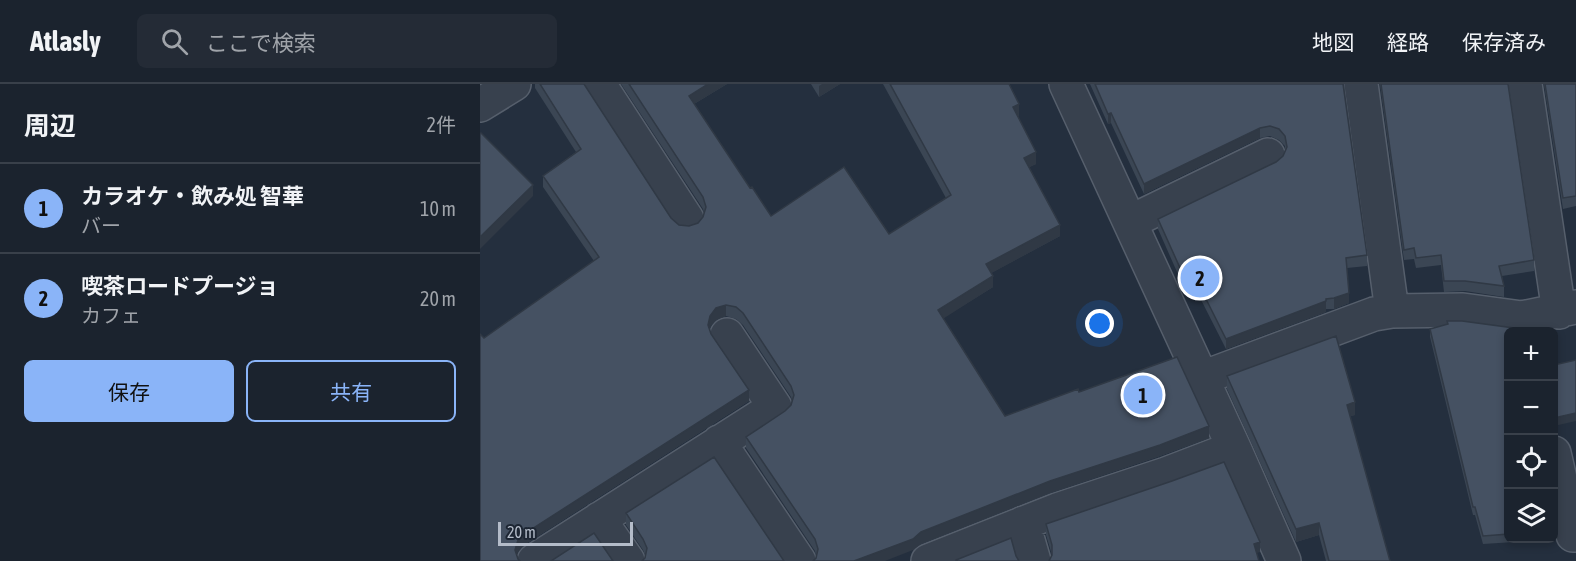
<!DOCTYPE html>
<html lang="ja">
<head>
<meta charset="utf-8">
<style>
  body { margin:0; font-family:"Asap Condensed","Noto Sans JP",sans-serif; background:#242b36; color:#f1f3f6 }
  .controls { position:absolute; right:18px; bottom:18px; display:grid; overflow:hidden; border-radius:9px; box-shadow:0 3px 9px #0003 }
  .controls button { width:54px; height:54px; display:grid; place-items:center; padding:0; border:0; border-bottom:2px solid #39404a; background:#1b232e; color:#f1f3f6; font:30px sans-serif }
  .scale { position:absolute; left:18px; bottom:15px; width:135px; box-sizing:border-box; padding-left:6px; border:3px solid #b4bcc9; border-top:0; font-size:16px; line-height:21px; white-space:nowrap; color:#b4bcc9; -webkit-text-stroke:4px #1d2633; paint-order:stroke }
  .you { position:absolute; left:620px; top:240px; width:21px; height:21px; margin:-15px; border:4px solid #fff; border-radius:50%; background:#1a73e8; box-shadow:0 0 0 9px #1a73e833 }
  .badge { display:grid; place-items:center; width:39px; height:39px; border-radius:50%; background:#8ab4f8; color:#111; font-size:20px; font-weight:700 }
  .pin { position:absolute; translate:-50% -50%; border:3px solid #fff; box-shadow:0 2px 6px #0006 }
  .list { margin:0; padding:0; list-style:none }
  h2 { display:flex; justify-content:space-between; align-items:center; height:78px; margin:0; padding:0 24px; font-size:26px }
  h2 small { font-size:20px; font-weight:400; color:#a0a4aa }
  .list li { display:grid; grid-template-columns:39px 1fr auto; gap:18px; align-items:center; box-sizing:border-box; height:90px; padding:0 24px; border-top:2px solid #39404a }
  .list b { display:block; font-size:22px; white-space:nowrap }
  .list p { margin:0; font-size:20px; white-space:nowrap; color:#a0a4aa }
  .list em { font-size:20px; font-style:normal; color:#a0a4aa }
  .actions { display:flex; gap:12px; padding:18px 24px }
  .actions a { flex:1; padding:14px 0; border:2px solid #8ab4f8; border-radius:9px; text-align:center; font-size:21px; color:#8ab4f8 }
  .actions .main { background:#8ab4f8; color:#111 }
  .icon { flex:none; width:33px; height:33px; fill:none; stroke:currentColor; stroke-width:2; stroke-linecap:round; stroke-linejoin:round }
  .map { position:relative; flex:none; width:1096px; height:477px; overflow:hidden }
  header { display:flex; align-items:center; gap:36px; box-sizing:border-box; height:84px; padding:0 30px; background:#1b232e; border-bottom:2px solid #39404a }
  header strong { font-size:28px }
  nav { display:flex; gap:33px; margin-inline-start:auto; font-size:21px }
  .search { width:420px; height:54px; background:#242b36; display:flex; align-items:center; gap:15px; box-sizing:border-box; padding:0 21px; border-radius:9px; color:#a0a4aa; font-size:22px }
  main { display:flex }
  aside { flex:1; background:#1b232e }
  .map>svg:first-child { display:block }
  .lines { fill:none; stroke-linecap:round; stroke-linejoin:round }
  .minor-casing { stroke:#565f6c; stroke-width:36 }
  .minor { stroke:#38414e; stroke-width:33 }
  .wall { fill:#3b4654 }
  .shaded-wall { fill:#303945 }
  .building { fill:#455162; stroke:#303945; stroke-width:1.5 }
</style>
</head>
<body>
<header>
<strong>Atlasly</strong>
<div class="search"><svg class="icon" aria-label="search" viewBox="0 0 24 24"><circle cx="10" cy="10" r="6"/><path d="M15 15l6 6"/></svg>ここで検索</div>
<nav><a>地図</a><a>経路</a><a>保存済み</a></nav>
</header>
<main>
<aside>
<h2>周辺<small>2件</small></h2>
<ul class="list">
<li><span class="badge">1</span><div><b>カラオケ・飲み処 智華</b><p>バー</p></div><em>10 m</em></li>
<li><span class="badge">2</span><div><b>喫茶ロードプージョ</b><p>カフェ</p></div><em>20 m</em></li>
</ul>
<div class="actions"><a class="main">保存</a><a>共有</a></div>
</aside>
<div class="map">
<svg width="1096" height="477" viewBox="0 0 1096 477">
  <rect width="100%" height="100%" fill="#242f3e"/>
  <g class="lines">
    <defs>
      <path id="minor" d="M119,0L207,135
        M586,0L754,364L804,477
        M881,0L912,227
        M1045,0L1079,228
        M0,21L34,0
        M650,138L788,71
        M722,294L894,230L912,227L983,226L1042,234L1096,223
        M239,358L319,477
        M1074,369L1093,451H1096
        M119,435L148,477
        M543,439L554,477
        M54,477L295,323L247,251
        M448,477L577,426L686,390L754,364"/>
    </defs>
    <use href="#minor" class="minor-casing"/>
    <use href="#minor" class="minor"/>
  </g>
  <path class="wall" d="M55,0H104L191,134L199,141L209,142L218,139L223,133L224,129L223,125L141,0H247L214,20L270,104L291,132L409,150L466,114L403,0H529L539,31L538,32L556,80L549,83L580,152L511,189L513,203L463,234L525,332L599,308L729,354L680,372L570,409L441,460L433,466L336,474V472L335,467L266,364V353L305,327L311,321L312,317L311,313L263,241L256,235L246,232L236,236L230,243V245L231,250L269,317L44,461L38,468L0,477L4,254L114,177L63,103V92L96,68L55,4Z
    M331,0H360L339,13Z
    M610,0H864L887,171V182L867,184L869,219L854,225H846V228L746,265L714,202L705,206L678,145V135L796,78L803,72L805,66V62L799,56L790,52L780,54L664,110L631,39L628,40Z
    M900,0H1028L1054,176V187L1022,192L1024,202V213L985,207L964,208L961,181L936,184L934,175L924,176Z
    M1064,0H1096V122L1083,125Z
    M950,245L1029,248V353L1027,354L1029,359V454H1051V457L1003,460L995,431H993L950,253Z
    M747,292L875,331L870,332L910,477H846L839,451L816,458L747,305Z
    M146,429L304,477L165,474V471L163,466L146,441Z
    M566,440L780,468L572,471L566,451Z"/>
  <path class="shaded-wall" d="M228,0H247L209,23V12Z
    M342,0H360L339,13V2Z
    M539,20V31L533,34V23Z
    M631,29V39L628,40V30Z
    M780,44V54L664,110V100Z
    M556,68V80L544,86V74Z
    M53,101V112L0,165V153Z
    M580,141V152L506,192V180Z
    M714,191V202L705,206V195Z
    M513,192V203L458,238V226Z
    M869,209V219L854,225V214Z
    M846,217V228L746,265V255Z
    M246,221V232L236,236L230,243L228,253V241L230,232L236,224Z
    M269,306V317L44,461L38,468L35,477V466L38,456L44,450Z
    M875,318V331L867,333V321Z
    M1096,329V337L1074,342V334Z
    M729,342V354L680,372L570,409L441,460L433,466L405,477H374L441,448L570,397Z
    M1029,345V353L1025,354V346Z
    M839,439V451L816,458V445Z
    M780,458V468L774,470V460Z"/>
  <path class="building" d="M60,0H104L191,134L199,141L209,142L218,139L223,133L226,123L223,113L149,0H228L209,12L270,104L272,103L291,132L364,83L409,150L471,111L410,0H529L539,20L533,23L556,68L544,74L580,141L506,180L513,192L458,226L525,332L598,305L599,308L697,273L729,342L680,361L570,397L441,448L433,455L374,477H333L336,474L338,465L335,455L266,353L305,327L311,321L314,311L311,302L263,229L256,223L246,221L236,224L230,232L228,241L231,250L269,306L44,450L38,456L35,466L38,475L40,477H0V250L4,254L119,173L63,92L101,65Z
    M615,0H863L887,171L866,174L869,209L854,214L846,215V217L746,255L714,191L705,195L678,135L796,78L803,72L807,63L805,52L799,45L790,42L780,44L664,100L631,29L628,30Z
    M901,0H1028L1054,176L1019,182L1024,202L985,197H964L961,171L936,174L934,164L924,166Z
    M1065,0H1096V112L1083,114Z
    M1,49L53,101L0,153V50Z
    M967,237H982L1034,244L1035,248H1029V345L1025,346L1029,359V450L1003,452L995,423H993L950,245L968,240Z
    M856,252L875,318L867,321L910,477H849L839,439L816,445L747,292Z
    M1096,276V329L1074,334V281Z
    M234,373L304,477H162L165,474L167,464L163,455L146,429Z
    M744,378L780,458L774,460L779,477H569L572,471V461L566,440L692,397Z
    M114,449L133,477H71Z
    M531,454L536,472L539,477H476V476Z"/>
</svg>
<div class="controls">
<button>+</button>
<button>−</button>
<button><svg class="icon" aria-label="locate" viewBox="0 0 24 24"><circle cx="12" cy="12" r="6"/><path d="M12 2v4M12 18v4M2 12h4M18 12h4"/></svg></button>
<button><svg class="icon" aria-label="layers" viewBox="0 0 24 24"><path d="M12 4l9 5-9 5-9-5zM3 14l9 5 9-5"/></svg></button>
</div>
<div class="scale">20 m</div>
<div class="you"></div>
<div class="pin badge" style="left:663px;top:311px">1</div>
<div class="pin badge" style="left:720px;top:194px">2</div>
</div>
</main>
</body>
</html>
